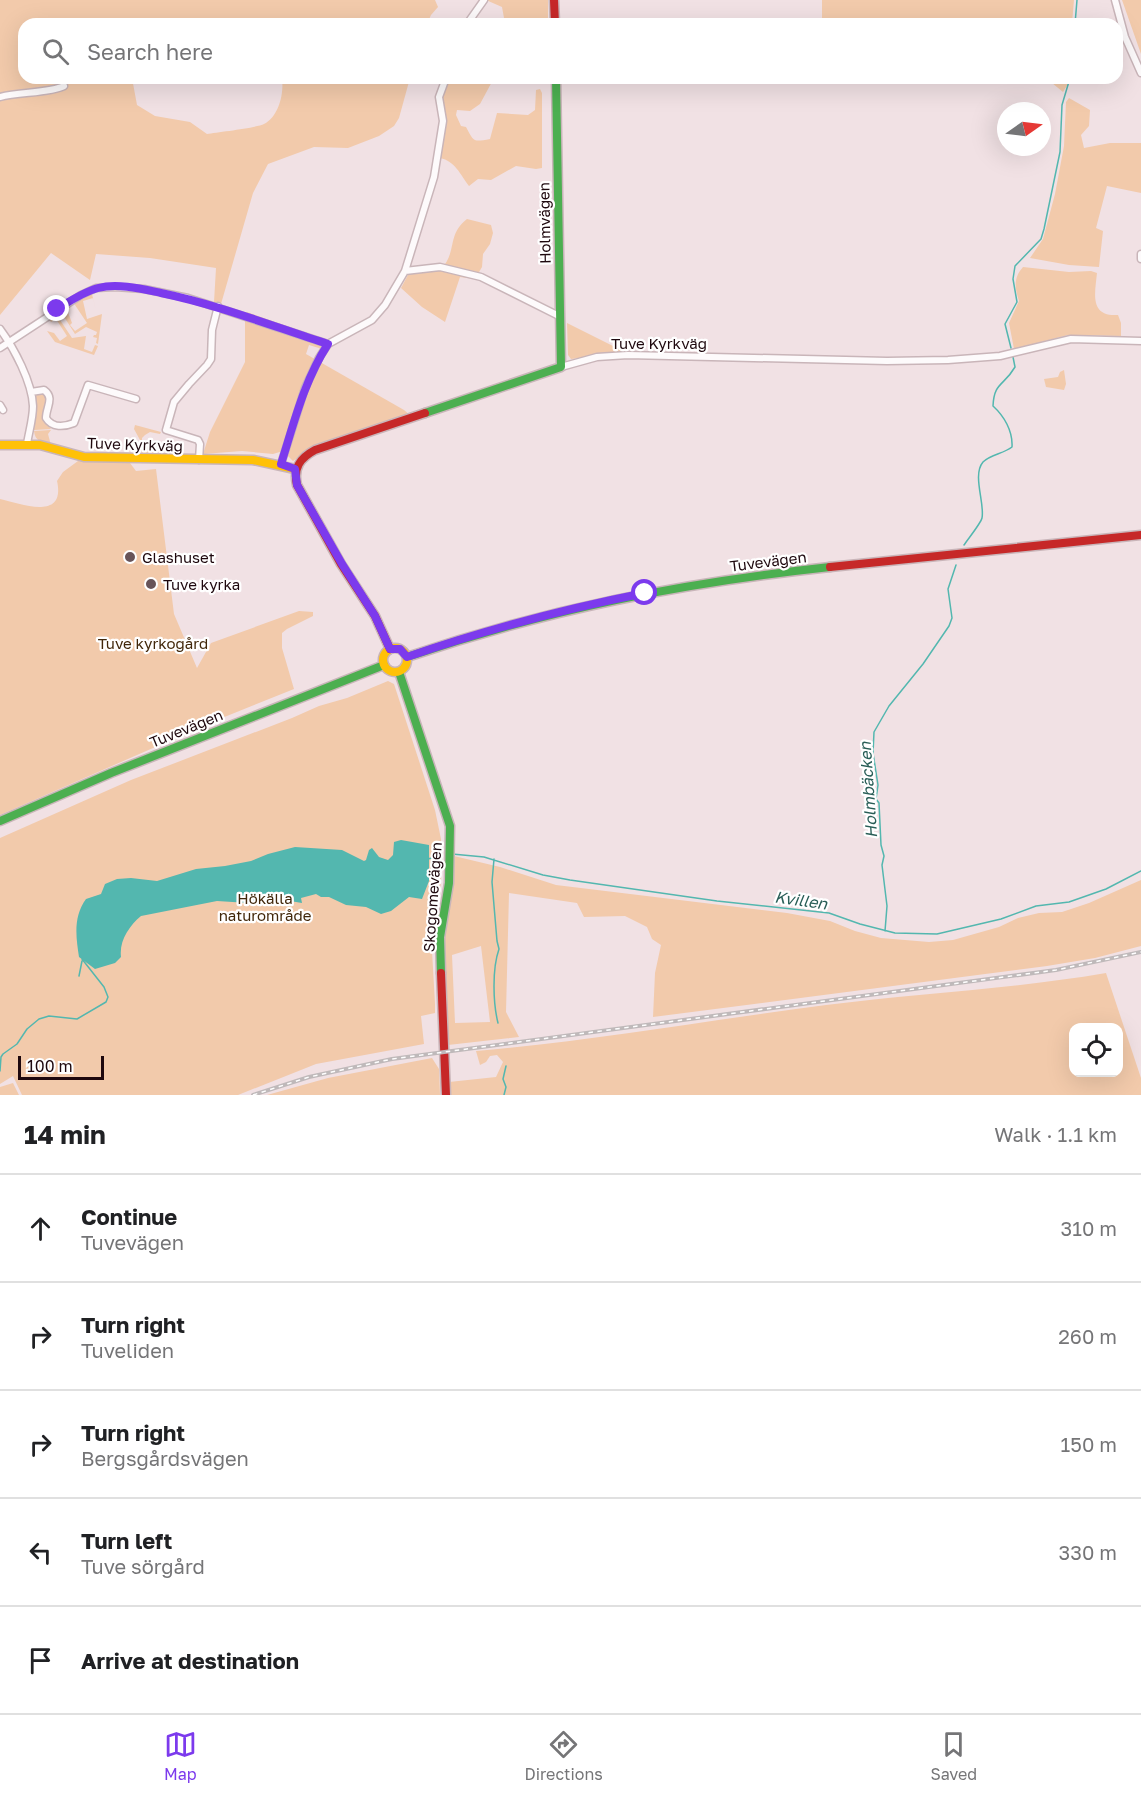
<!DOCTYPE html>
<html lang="en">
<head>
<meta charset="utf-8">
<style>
  body { margin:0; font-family:"Golos Text",sans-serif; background:#f6f6f6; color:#202124 }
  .controls { position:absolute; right:18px; bottom:18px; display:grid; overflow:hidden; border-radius:12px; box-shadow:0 6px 24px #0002 }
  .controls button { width:54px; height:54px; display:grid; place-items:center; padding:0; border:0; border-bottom:2px solid #e0e0e0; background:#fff; color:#202124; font:30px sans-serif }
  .compass { position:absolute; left:997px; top:102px; width:54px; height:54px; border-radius:50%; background:#fff; box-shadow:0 6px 24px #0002; rotate:76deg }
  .scale { position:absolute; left:18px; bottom:15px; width:86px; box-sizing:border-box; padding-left:6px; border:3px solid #1e080e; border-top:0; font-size:16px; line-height:21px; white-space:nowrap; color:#1e080e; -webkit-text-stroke:4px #fff; paint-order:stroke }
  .stop { position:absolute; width:18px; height:18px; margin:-14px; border:4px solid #7c3aed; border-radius:50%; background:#fff }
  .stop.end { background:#7c3aed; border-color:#fff; box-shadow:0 2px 6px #0008 }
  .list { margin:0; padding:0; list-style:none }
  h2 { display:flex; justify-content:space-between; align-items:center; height:78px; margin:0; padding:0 24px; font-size:26px }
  h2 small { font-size:20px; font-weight:400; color:#757577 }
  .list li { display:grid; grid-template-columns:39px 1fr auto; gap:18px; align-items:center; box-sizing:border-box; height:108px; padding:0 24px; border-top:2px solid #e0e0e0 }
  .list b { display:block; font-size:22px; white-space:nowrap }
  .list p { margin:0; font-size:20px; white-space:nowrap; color:#757577 }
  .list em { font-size:20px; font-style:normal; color:#757577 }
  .icon { flex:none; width:33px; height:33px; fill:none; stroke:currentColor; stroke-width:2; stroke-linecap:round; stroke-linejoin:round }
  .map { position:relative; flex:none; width:1141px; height:1095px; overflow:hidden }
  .search { position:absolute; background:#fff; box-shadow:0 6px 24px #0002; left:18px; right:18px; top:18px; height:66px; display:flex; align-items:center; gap:15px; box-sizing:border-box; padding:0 21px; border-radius:18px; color:#757577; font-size:22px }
  .sheet { height:618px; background:#fff }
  nav { display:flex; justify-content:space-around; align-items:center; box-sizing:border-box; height:84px; border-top:2px solid #e0e0e0; background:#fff; font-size:16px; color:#757577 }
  nav a { display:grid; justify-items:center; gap:3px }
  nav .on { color:#7c3aed }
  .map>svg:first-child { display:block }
  .green { fill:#f2caab; fill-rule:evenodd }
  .water { fill:#53b7af }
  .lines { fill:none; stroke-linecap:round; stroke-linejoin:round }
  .stream { stroke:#53b7af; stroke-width:1.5 }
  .street-casing { stroke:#c9b5b9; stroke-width:9 }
  .fast-casing { stroke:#c9b5b9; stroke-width:11 }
  .slow-casing { stroke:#c9b5b9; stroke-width:11 }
  .jam-casing { stroke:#c9b5b9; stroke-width:11 }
  .street { stroke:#fdfafb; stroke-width:6 }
  .fast { stroke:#4caf50; stroke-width:8 }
  .slow { stroke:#ffc107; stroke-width:8 }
  .jam { stroke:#c62828; stroke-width:8 }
  .rail-casing { stroke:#bfb9ba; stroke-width:4 }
  .rail { stroke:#fff; stroke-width:1.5; stroke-dasharray:4.5; stroke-linecap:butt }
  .route { stroke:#7c3aed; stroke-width:8 }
  .poi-dot { fill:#685459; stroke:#fff; stroke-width:2 }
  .labels { text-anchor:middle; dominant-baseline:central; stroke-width:4.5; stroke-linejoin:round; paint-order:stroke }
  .street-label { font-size:15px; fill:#1e080e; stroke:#fff }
  .poi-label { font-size:15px; fill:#1e080e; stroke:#fff; text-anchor:start }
  .park-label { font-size:15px; fill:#41270a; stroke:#fff }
  .water-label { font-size:16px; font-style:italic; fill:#295e57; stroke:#fff }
</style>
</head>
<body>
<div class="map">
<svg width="1141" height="1095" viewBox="0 0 1141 1095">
  <rect width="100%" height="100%" fill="#f1e1e4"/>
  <path class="green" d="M0,0H435L438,7L431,15L427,24H24V78H132L137,105L155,116L190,122L207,134C218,132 256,128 264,124C279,116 284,94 282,78H410L399,118L394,126L379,136L348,148L314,147L268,164L253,193L221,304L214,302L216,268L150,258L96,254L90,280L51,253L0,315Z
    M486,0H548V24H502L504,18L502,7Z
    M822,0H1074L1072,24H822Z
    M1122,0H1141V54Z
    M449,78H494L480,104L470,111L457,110L456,115L461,126L466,127C474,142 473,142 490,139L497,113L528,115L535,110L536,90L540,89L542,93V168L536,169L516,166L491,180L478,179L469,186C460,174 455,161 440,158L442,99Z
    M996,78H1068V84L1063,92L1052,83Z
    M1069,98L1090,110L1089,126L1081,135L1084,148L1110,143H1141V193L1107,186L1096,228L1103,231L1099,267L1069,265L1030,258L1043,239L1055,194L1064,146L1066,102Z
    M467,219L491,225L493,233L490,244L483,254L482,267L475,279L460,277L445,322L422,307L401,288L408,275L424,269L440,270C458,253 446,235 467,219Z
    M1023,267L1069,272L1091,271L1097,273C1095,293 1089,317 1118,315L1121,323V336L1068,335L1014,349L1009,323L1019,301C1015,288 1013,278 1023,267Z
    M92,294L96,311L93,298L83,301L87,319L102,314L98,344L96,343L97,338L93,337L94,335H96L97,332L86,327L75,334L61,312L66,307L72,323L70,325L75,331L87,323L75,305L76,302Z
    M247,312L326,340L322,349L309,345L306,354L404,410L410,415L312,447L293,461L283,451L273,454L242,451L203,454L210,432L245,362V317Z
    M56,314L72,338L86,336L84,349L92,352L95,345L98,346L94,355L55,342L47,331L54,333L60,341L67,336L56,319L51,322L49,319Z
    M567,323L625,352L571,359L568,355Z
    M1064,370L1066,384L1064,390L1046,387L1044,379L1058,377L1060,372Z
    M39,392H43L48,397L45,422L51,429L34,430L35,397Z
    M135,425L161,432L160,434L150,432L145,435L142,438V445L154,449L155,452L160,454H142L140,440L134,429Z
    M51,430L48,434L51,445C42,443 35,441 34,431Z
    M78,461L130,463L136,471L156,469L174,614L197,668L211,643L299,611L313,612V616L287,629L282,633V648L294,689L217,720L0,815V499C21,504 66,521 57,481L63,472Z
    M388,681L394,684L435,810L441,839V883L431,933L435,1004V1013L421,1016L424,1044L316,1064L238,1095H22L13,1076L0,1084V838L131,780L292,718L319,706L347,698Z
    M454,856L500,867L556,885L787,913L830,921L855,931L881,938L929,942L953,940L999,927L1018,918L1039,913L1062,912L1089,903L1141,880V946L1095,958L1047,966L653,1017L655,973L661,945L652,939L647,927L625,916L584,917L577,903L509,893L506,1012L519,1037L448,1045L444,937ZM481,946L490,1022L455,1023L452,955Z
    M1106,973L1141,1078V1095H449V1082L496,1077L503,1062L497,1055L490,1056L486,1062L480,1065L476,1051C593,1041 710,1020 826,1005C919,993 1013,989 1106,973ZM1074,1028H1118V1072H1074Z
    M432,1058L439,1069L440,1095H267L328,1078Z
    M13,1083L19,1095H0V1087Z"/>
  <path class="water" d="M401,840L429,845V881L422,899L409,897L391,911L381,914L366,907L346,905L329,897H321L316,894L301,898L302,903L290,901L280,905L217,901L141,916C129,926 119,941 121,957L115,963L95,969L79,957C76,937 73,917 86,899L101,894L105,884L117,879L131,878L157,881L196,869L225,866L251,861L268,854L295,847L342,850L364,861L366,860L369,850L372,848L379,857L388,860L393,855L394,842Z"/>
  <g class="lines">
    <path class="stream" d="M1075,24L1077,0
      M1011,348L1005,324L1017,302L1013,279L1015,266L1041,239L1044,229L1060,152L1062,105L1070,78
      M964,545C968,539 981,523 982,518C985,503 972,475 983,462C991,454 1003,454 1012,447C1013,431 1004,416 993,406C994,382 1004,386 1015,367L1013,357
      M452,854L484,857L543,875L570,880L717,901L829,913L860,924L895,933L937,934L1001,919L1036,906L1069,902L1106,889L1141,871
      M428,859L435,857
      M494,859L492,882L497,941L499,949C492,969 493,1003 498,1023
      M885,931L887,906L882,865L884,856L881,845L879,803L876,799L878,785L873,753L874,732L889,706L923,664L949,626L952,618L948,589L956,565
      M79,976L82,961
      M0,1071L1,1057L3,1054L17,1044L27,1029L39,1019L49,1016L77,1019L106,1002L108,997L104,987L82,959
      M504,1095L506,1087L503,1079L506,1066"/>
    <defs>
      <path id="street" d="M1115,0L1125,37L1141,73
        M467,24L484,0
        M0,97C18,92 51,93 64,86
        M1141,254V259
        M405,271L440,267L481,277L559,316
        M0,329C14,348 32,382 33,406C33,419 29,431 27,444
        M0,348L81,295L96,288L115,287L144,289L188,298L328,344
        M561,367L597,357L628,355L887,361L948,360L1000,356L1071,339L1141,341
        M31,392L44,390C55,398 46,407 46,418C52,428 64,427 74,423L88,385L136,399
        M0,405L3,410
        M199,460L200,444L198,440L166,430L174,402L189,384L207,365L211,359L212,330L218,306
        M281,464L305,388L319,358L328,344L372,320L385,305L405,271L434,177L443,121L439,97L446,78"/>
      <path id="fast" d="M425,413L561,367L556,78
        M407,657C549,609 681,583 830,567
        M399,672L450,826L449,883L440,937L441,973
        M0,821L111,773L384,665"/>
      <path id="slow" d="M0,445H40L84,457L253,460L295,469
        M383 660a12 12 0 1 1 24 0a12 12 0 1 1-24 0Z"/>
      <path id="jam" d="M554,0L555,24
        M830,567L1141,535
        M390,649L375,616L341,564L297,485C293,468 300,458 315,450L425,413
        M441,973L446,1095"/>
    </defs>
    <use href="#street" class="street-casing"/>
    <use href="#fast" class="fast-casing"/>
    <use href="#slow" class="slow-casing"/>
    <use href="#jam" class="jam-casing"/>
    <use href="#street" class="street"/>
    <use href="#fast" class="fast"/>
    <use href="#slow" class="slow"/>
    <use href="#jam" class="jam"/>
    <defs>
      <path id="rail" d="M253,1095L309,1077L392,1059L1056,970L1141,952"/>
    </defs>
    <use href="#rail" class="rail-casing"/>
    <use href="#rail" class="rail"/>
  </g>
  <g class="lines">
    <path class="route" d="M57,309C70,301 83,292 98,288C118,283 142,289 161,293C219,305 272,326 328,344C304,381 294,423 281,464L295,469L297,485L342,564L375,616L390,649H400L407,657C485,630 564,609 645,593"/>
  </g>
  <g class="poi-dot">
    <circle cx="130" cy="557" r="6"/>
    <circle cx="151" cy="584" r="6"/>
  </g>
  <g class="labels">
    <g class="street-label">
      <text transform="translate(544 223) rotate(-91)">Holmvägen</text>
      <text x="659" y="343">Tuve Kyrkväg</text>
      <text transform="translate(135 444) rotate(2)">Tuve Kyrkväg</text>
      <text transform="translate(768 561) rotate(-7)">Tuvevägen</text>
      <text transform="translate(186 728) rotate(-22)">Tuvevägen</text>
      <text transform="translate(432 897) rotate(-86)">Skogomevägen</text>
    </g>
    <g class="poi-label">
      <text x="142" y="557">Glashuset</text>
      <text x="163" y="584">Tuve kyrka</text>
    </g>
    <g class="park-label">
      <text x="153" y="643">Tuve kyrkogård</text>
      <text x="265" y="898">Hökälla<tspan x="265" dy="17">naturområde</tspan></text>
    </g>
    <g class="water-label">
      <text transform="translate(868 790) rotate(-94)">Holmbäcken</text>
      <text transform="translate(801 900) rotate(8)">Kvillen</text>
    </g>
  </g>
</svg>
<div class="controls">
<button><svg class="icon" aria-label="locate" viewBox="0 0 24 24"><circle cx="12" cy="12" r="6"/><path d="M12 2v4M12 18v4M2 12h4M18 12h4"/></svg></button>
</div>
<svg class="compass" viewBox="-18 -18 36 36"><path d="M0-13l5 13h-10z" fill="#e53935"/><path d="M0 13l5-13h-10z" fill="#757577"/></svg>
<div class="scale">100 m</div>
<div class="stop" style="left:645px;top:593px"></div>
<div class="stop end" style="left:57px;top:309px"></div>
<div class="search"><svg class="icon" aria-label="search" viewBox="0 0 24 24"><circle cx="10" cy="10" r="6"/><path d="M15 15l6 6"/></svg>Search here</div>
</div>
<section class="sheet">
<h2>14 min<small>Walk · 1.1 km</small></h2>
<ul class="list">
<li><svg class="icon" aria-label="ahead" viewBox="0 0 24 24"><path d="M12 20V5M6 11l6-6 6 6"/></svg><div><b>Continue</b><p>Tuvevägen</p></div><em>310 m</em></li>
<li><svg class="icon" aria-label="right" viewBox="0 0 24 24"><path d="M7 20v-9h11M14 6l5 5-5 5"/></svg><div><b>Turn right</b><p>Tuveliden</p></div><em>260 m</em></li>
<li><svg class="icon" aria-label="right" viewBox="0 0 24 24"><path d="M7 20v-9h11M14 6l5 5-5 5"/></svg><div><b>Turn right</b><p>Bergsgårdsvägen</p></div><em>150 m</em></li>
<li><svg class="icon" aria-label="left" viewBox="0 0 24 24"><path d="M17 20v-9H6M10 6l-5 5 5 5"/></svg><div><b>Turn left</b><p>Tuve sörgård</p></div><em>330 m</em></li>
<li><svg class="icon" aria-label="arrive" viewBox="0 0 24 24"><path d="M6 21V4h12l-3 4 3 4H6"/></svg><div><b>Arrive at destination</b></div></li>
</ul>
</section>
<nav>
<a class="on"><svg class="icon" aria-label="map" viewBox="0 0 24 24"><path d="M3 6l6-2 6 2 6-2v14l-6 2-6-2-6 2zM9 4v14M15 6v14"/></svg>Map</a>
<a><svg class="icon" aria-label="directions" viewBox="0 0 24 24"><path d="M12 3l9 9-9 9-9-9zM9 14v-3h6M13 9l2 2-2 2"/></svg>Directions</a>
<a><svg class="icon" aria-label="saved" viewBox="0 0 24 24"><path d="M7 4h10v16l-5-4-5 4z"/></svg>Saved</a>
</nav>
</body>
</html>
